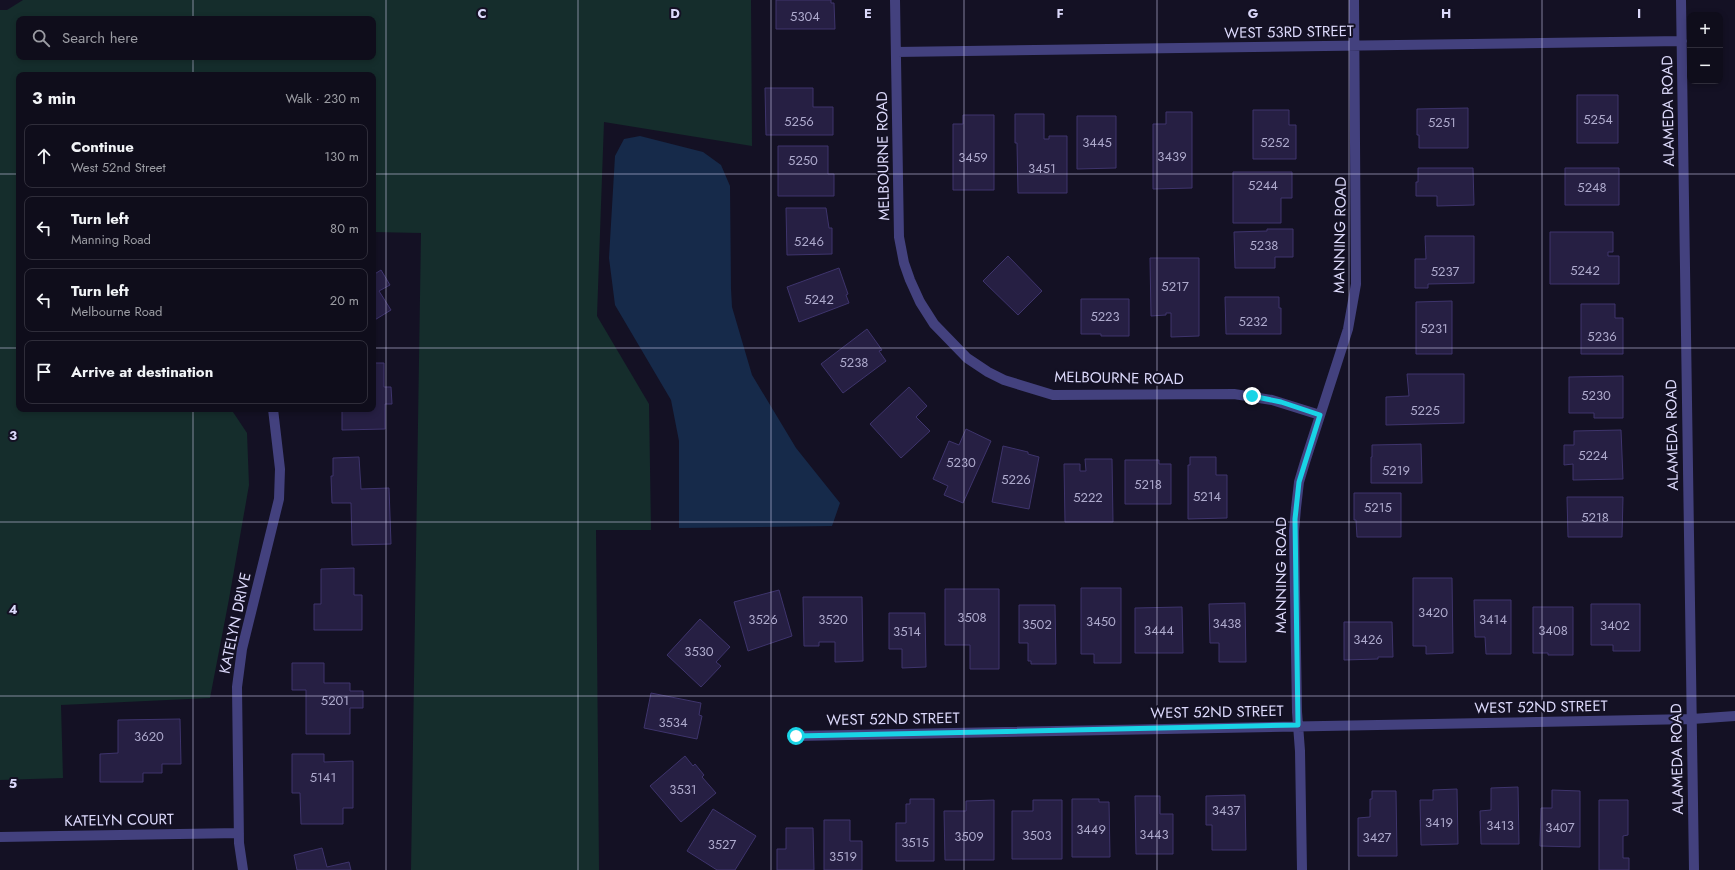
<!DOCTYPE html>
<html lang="en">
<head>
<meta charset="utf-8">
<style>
  body { margin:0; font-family:Jost,sans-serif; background:#181624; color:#f1f3f6 }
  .controls { position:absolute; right:12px; top:12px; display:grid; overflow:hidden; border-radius:8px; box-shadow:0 2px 6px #0003 }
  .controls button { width:36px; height:36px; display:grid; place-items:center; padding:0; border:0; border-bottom:1px solid #2f2d3a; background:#0f0d1b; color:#f1f3f6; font:20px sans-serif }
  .stop { position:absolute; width:12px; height:12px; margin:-9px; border:3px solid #19d4e6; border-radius:50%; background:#fff }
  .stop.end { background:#19d4e6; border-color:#fff; box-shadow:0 1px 4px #0008 }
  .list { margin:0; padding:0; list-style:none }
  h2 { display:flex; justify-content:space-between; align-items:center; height:52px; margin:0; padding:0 16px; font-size:17px }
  h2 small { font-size:13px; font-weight:400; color:#9b9ca3 }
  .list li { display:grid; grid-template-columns:26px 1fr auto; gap:12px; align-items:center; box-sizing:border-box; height:64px; margin:0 8px 8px; padding:0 8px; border:1px solid #2f2d3a; border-radius:8px }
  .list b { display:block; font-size:15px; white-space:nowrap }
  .list p { margin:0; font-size:13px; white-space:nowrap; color:#9b9ca3 }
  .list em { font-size:13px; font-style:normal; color:#9b9ca3 }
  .icon { flex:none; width:22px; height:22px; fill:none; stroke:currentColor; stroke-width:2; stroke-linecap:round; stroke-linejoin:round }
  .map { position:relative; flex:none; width:1735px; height:870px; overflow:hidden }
  .search { position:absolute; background:#0f0d1b; box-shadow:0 2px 6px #0003; left:16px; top:16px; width:360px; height:44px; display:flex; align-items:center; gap:10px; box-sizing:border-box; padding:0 14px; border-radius:8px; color:#9b9ca3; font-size:15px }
  .panel { position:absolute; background:#0f0d1b; box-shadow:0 2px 6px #0003; left:16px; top:72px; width:360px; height:340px; border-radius:8px }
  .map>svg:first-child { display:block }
  .green { fill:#152d2c; fill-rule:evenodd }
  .water { fill:#162a4a }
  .building { fill:#261f43; stroke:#3e346c }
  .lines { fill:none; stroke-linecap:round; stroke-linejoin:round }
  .minor { stroke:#43417e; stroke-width:10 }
  .route { stroke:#19d4e6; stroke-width:5 }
  .grid { fill:none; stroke:#dcd9fb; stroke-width:1; stroke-opacity:0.55 }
  .labels { text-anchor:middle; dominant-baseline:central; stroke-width:4; stroke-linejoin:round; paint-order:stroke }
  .number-label { font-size:13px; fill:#aeaacd }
  .street-label { font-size:15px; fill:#dcd9fb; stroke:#141124 }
  .grid-label { font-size:13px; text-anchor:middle; font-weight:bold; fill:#dcd9fb; stroke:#141124; stroke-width:4; stroke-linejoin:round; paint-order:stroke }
</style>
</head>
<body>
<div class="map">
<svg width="1735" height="870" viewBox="0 0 1735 870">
  <rect width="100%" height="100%" fill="#141124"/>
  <path class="green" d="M23,0H751L752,146L604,122L597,316L649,404L651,530H596L599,870H411L421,233L373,232V75H19V409H231L247,433L249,485L229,599L210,698L61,705L63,778L0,780V10H7ZM19,19H373V57H19Z"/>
  <path class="water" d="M640,136L703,152L721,165L730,186L731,289L732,307L752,375L796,448L840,503L832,526L679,528V441L671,400L615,305L609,258L615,156L624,139Z"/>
  <path class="building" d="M776,0H831V3H834L835,29H776Z
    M765,88H813V107H833V135H766Z
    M1577,95H1618V143H1577Z
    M1468,108V148H1419V135H1417V109Z
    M1253,110H1289V125H1296V159H1253Z
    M1166,112H1192V188L1153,189V124H1166Z
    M1015,114H1044V139H1049V136H1067V193H1018L1017,143H1015Z
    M963,115H994V190H953V124H963Z
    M1077,116H1116V168L1077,169Z
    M778,146H828V174H834V196H778Z
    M1418,168H1473L1474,205L1437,206V196H1416V182H1418Z
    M1565,168H1619V205H1565Z
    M1233,172H1292V198H1281V223H1233Z
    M786,208H826L829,228H832V254L787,255Z
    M1267,229H1293V257H1275V268H1235L1234,232L1267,231Z
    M1550,232H1613V252H1608V256H1619V284H1550Z
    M1425,236H1474V283L1428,284V288H1415V259H1426Z
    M1008,256L1042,291L1018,315L983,281Z
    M1150,258H1199V336L1171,337V313H1166V315L1151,316Z
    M839,268L848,294L846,295L849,303L799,322L787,287Z
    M381,270L390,285L379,291L391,310L373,321V275Z
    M1225,297H1279V308H1281V334H1226Z
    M1081,299H1129V336H1101V334H1081Z
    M1452,301V354H1416V302Z
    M1581,304H1615V318H1623V354H1581Z
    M867,329L882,350L879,351L886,361L843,393L821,364Z
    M373,363H384V387H391L392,404H385V429L342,430V409H373Z
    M1407,374H1464V423L1386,425V397L1409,396Z
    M1623,376V418H1594V413H1569V377Z
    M909,387L927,406L916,417L930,431L901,458L870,424Z
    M966,429L991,441L963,503L944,495L948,486L933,479L949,441L959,445Z
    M1621,430L1623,479L1573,480V464L1564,465V445H1574V431Z
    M1421,444L1422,483H1371V457H1372V445Z
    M1003,446L1028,452V454L1039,457L1029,509L992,502Z
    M359,457L361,489L389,488L391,544L352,545L351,503H332L331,476H333V458Z
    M1190,457H1216V475H1227V518L1188,519V465H1190Z
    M1085,459H1112L1113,522H1065L1064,464H1080V471H1086Z
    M1125,460H1159V464H1171V504H1125Z
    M1354,493H1401V537H1357L1356,520H1354Z
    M1567,497H1623L1622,537H1568Z
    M354,568V595H362V630H314V604H321V569Z
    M1413,578H1452L1453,653L1426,654V646H1413Z
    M1081,588H1121V663H1094V654H1081Z
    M945,589H999V669H970V645H945Z
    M779,590L792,636L748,651L734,602Z
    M803,597H862L863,661L835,662V642H819V646H804Z
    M1474,600H1511V654H1486L1485,637H1475Z
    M1245,603L1246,662H1219V643H1210L1209,604Z
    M1591,604H1640V651H1613V645H1591Z
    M1019,605H1055L1056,664H1031V661H1028V643H1019Z
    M1182,607L1183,653H1135V608Z
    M1533,607H1573V655H1548V653H1533Z
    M889,613H925L926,667L902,668V649H889Z
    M700,619L730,647L716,662L721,666L701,687L667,655Z
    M1344,622H1392L1393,657H1378V659L1344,660Z
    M292,663H324V683H350V691H363V708H350V734H306V690H292Z
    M651,693L701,703L699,715L702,716L697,739L644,728Z
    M180,719L181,764H162V773H143V782H100V754L118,753V720Z
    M292,754H324V762L353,761V808H343V824H301L300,793H292Z
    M685,756L693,766L695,764L704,775L702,777L716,793L681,822L650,786Z
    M1518,787L1519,844H1481L1480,811L1491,810V788Z
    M1457,789L1458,844L1421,845L1420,800H1433V790Z
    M1552,790L1580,791V847L1540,846L1541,808H1552Z
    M1372,791H1396L1397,856H1358V818L1370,817V799H1372Z
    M1245,795L1246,850H1212V825H1206V796Z
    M1135,796H1160V814H1173V854H1136Z
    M910,799H934V861H896V823H906V804H910Z
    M1072,799H1099V802H1109L1110,857H1072Z
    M994,800V860H945L944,811H966V801Z
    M1033,800H1062V859H1012V811H1033Z
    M1599,800H1628V835L1623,836V858H1629V870H1599Z
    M713,809L756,836L735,870H717L687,851Z
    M824,820H850V841H862V870H824Z
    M786,828H813L814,870H777V849H786Z
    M322,848L327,867L349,862L351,870H297L294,855Z"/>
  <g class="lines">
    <path class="minor" d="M895,0L899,237L904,263L910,280L920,302L934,324L967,358L988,372L1004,380L1053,395L1234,394L1272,400L1320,415
      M1681,0L1694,870
      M896,52L1682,41
      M796,736L1692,719L1735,716
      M0,837L239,833
      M243,870L239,843L237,687L242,649L279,499L280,469L273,409
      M1302,870L1300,751L1297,712L1294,531L1296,508L1299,482L1305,462L1348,329L1356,284L1354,0"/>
  </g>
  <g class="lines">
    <path class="route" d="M796,736L1298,725L1295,519L1299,482L1320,415L1281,402L1252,396"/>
  </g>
  <path class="grid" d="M193,0V19M386,0V870M578,0V870M771,0V870M964,0V870M1157,0V870M1349,0V870M1542,0V870M193,57V75M0,174H19M373,174H1735M0,348H19M373,348H1735M193,409V870M0,522H1735M0,696H1735"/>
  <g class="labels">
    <g class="number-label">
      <text x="805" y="16">5304</text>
      <text x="1598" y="119">5254</text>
      <text x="799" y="121">5256</text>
      <text x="1442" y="122">5251</text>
      <text x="1097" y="142">3445</text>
      <text x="1275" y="142">5252</text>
      <text x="1172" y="156">3439</text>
      <text x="973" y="157">3459</text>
      <text x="803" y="160">5250</text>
      <text x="1042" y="168">3451</text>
      <text x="1263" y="185">5244</text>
      <text x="1592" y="187">5248</text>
      <text x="809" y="241">5246</text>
      <text x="1264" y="245">5238</text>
      <text x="1585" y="270">5242</text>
      <text x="1445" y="271">5237</text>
      <text x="1175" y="286">5217</text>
      <text x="819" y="299">5242</text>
      <text x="1105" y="316">5223</text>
      <text x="1253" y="321">5232</text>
      <text x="1434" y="328">5231</text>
      <text x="1602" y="336">5236</text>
      <text x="854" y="362">5238</text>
      <text x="1596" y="395">5230</text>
      <text x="1425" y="410">5225</text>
      <text x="1593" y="455">5224</text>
      <text x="961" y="462">5230</text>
      <text x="1396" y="470">5219</text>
      <text x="1016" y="479">5226</text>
      <text x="1148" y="484">5218</text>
      <text x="1207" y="496">5214</text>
      <text x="1088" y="497">5222</text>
      <text x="1378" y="507">5215</text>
      <text x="1595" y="517">5218</text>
      <text x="1433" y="612">3420</text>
      <text x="972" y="617">3508</text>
      <text x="763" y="619">3526</text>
      <text x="833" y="619">3520</text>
      <text x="1493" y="619">3414</text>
      <text x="1101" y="621">3450</text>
      <text x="1227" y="623">3438</text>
      <text x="1037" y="624">3502</text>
      <text x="1615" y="625">3402</text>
      <text x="1159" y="630">3444</text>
      <text x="1553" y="630">3408</text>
      <text x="907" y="631">3514</text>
      <text x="1368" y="639">3426</text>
      <text x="699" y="651">3530</text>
      <text x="335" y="700">5201</text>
      <text x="673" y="722">3534</text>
      <text x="149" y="736">3620</text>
      <text x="323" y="777">5141</text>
      <text x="683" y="789">3531</text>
      <text x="1226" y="810">3437</text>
      <text x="1439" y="822">3419</text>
      <text x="1500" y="825">3413</text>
      <text x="1560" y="827">3407</text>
      <text x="1091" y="829">3449</text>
      <text x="1154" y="834">3443</text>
      <text x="1037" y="835">3503</text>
      <text x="969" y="836">3509</text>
      <text x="1377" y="837">3427</text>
      <text x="915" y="842">3515</text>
      <text x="722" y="844">3527</text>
      <text x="843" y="856">3519</text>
    </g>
    <g class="street-label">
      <text transform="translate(1289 32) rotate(-1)">WEST 53RD STREET</text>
      <text transform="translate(1668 111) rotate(-91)">ALAMEDA ROAD</text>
      <text transform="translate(883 156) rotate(-91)">MELBOURNE ROAD</text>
      <text transform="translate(1340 235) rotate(-89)">MANNING ROAD</text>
      <text transform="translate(1119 378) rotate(1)">MELBOURNE ROAD</text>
      <text transform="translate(1672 435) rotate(-91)">ALAMEDA ROAD</text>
      <text transform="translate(1281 575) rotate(-90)">MANNING ROAD</text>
      <text transform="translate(235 623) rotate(-78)">KATELYN DRIVE</text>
      <text transform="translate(1541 707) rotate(-1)">WEST 52ND STREET</text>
      <text transform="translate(1217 712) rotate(-1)">WEST 52ND STREET</text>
      <text transform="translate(893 719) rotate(-1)">WEST 52ND STREET</text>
      <text transform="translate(1677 759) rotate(-91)">ALAMEDA ROAD</text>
      <text transform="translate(119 820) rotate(-1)">KATELYN COURT</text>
    </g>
  </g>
  <g class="grid-label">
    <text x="482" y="18">C</text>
    <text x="675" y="18">D</text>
    <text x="868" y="18">E</text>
    <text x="1060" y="18">F</text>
    <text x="1253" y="18">G</text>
    <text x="1446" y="18">H</text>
    <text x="1639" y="18">I</text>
    <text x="13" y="440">3</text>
    <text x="13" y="614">4</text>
    <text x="13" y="788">5</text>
  </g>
</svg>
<div class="controls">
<button>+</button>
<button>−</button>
</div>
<div class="stop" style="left:796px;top:736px"></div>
<div class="stop end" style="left:1252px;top:396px"></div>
<div class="search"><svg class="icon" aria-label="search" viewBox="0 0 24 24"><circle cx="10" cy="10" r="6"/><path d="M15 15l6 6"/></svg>Search here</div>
<section class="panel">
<h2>3 min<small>Walk · 230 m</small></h2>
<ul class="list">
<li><svg class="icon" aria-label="ahead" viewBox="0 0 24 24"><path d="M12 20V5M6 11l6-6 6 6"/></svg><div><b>Continue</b><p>West 52nd Street</p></div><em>130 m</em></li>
<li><svg class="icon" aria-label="left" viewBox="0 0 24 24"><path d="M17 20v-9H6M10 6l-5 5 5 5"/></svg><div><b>Turn left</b><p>Manning Road</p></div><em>80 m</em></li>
<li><svg class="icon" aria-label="left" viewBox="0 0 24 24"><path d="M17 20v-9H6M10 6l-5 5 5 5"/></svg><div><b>Turn left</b><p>Melbourne Road</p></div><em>20 m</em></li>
<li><svg class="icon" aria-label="arrive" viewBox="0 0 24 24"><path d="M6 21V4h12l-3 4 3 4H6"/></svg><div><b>Arrive at destination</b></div></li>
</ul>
</section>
</div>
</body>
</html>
